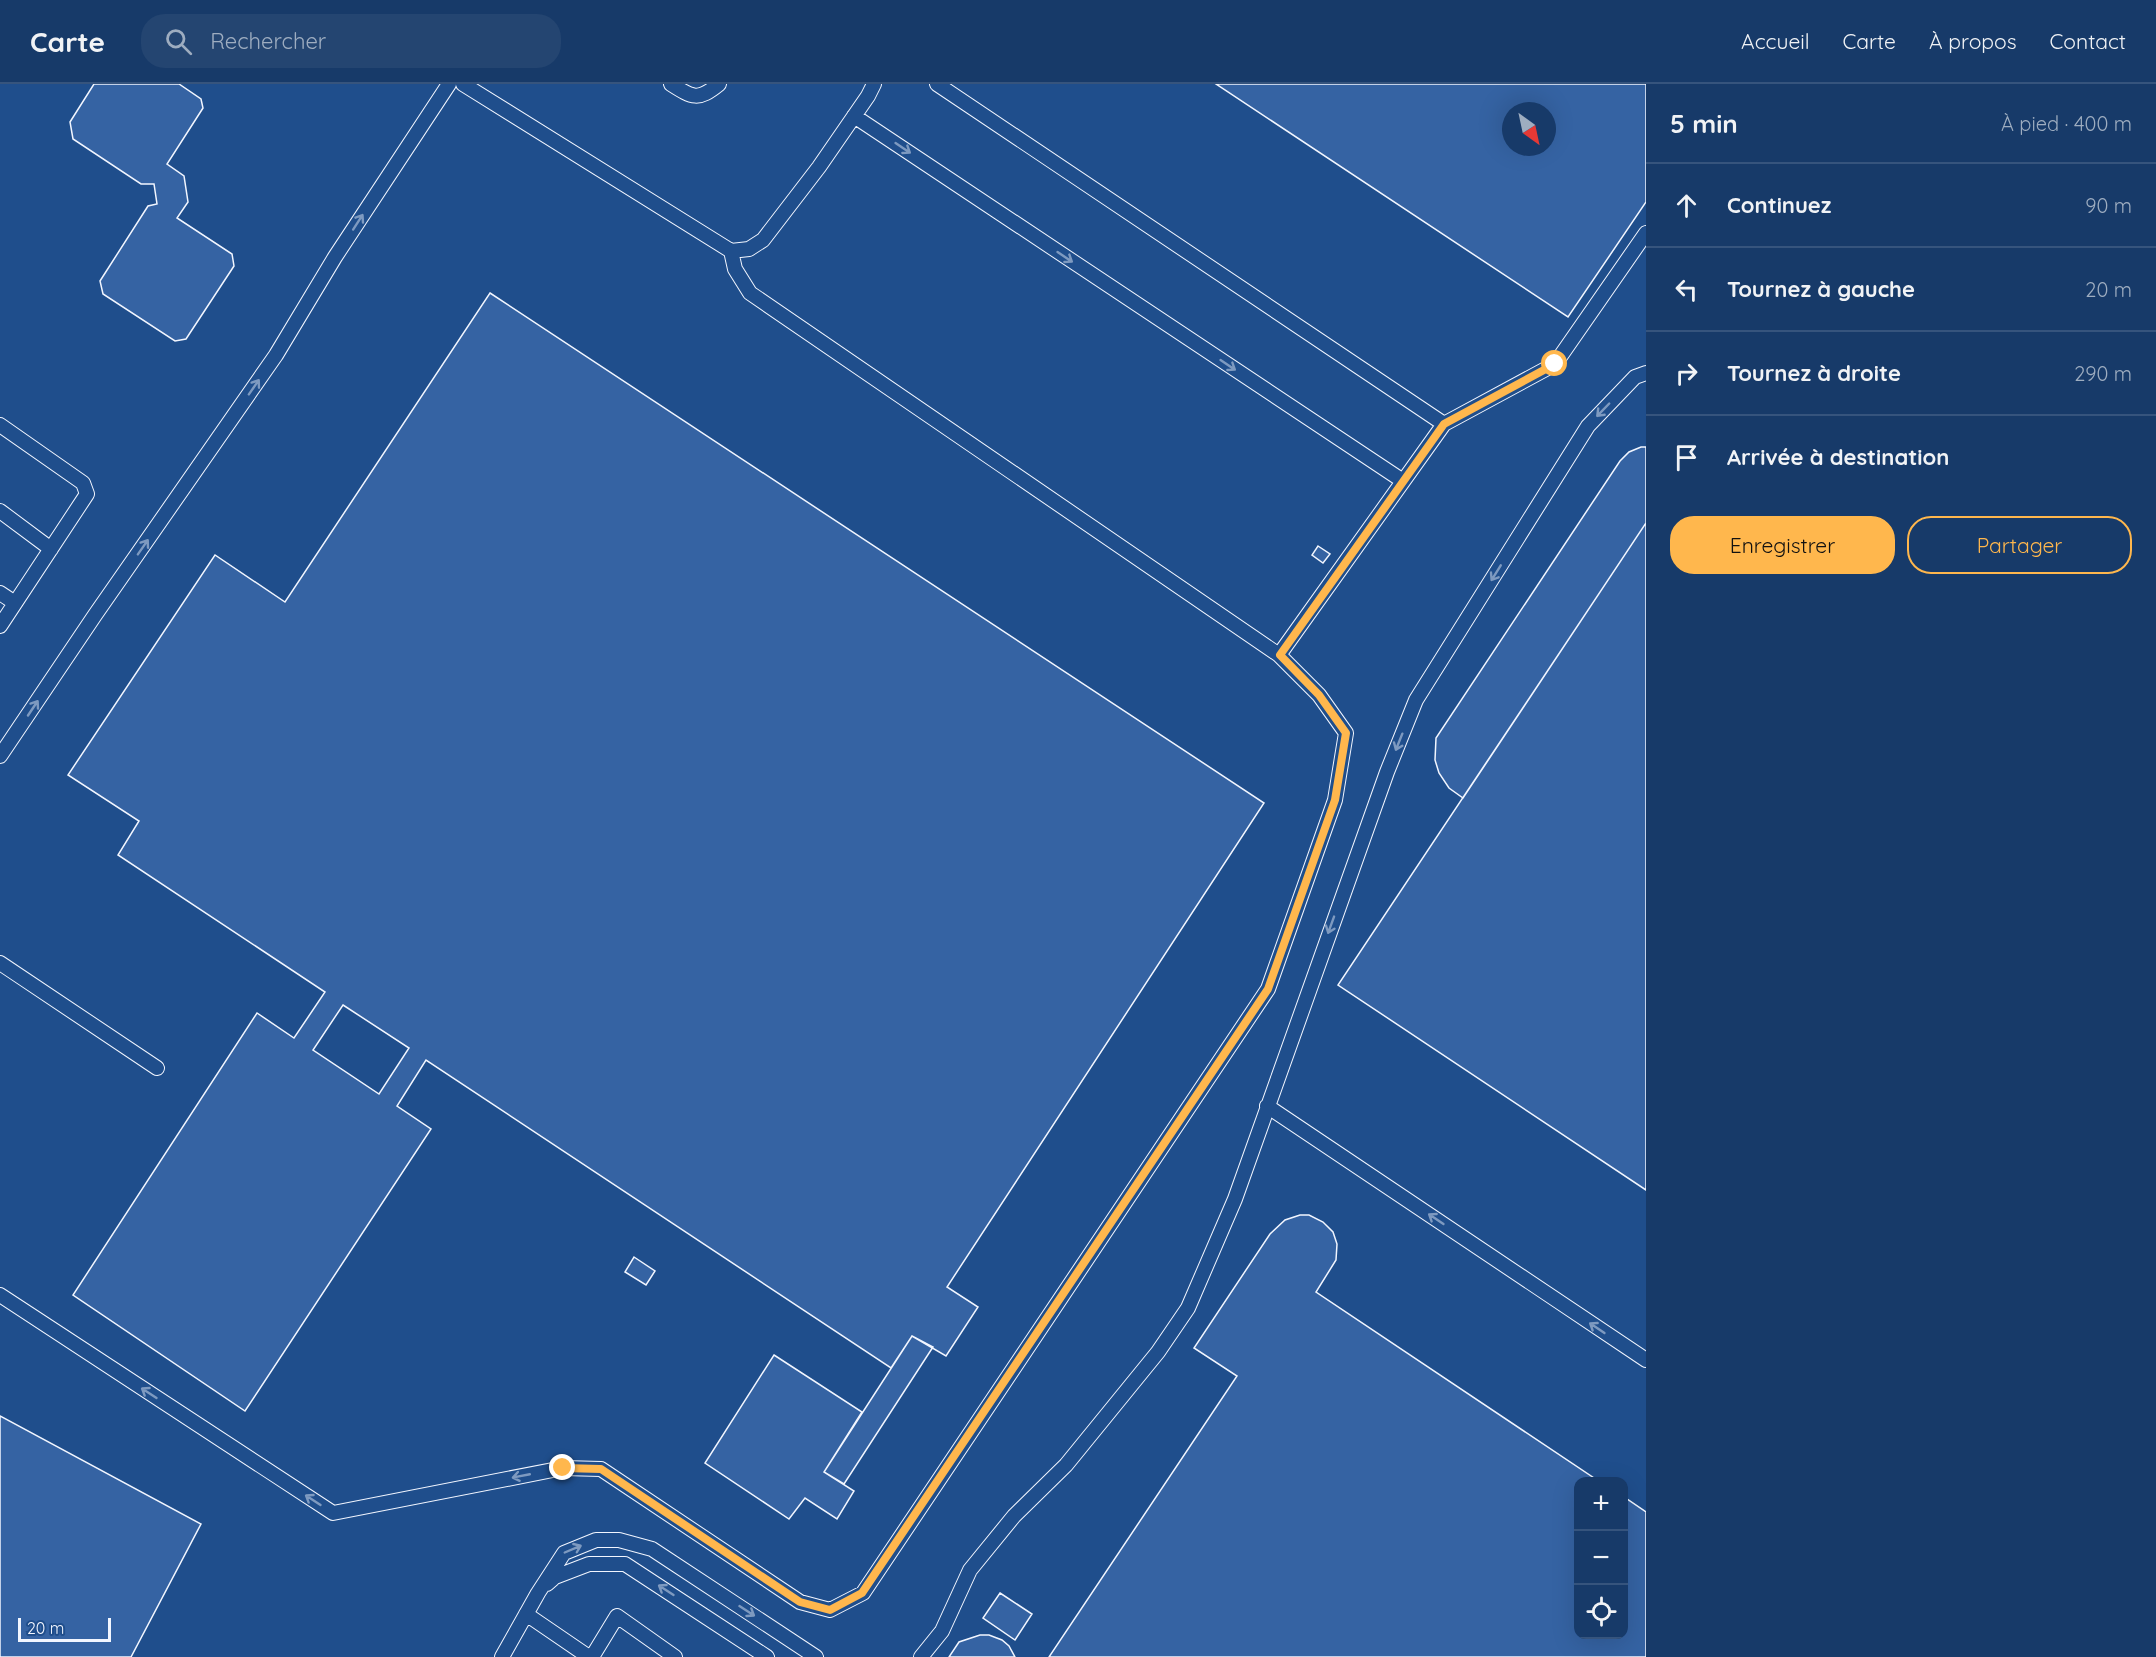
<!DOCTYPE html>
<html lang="fr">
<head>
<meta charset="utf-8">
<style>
  body { margin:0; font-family:Quicksand,sans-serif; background:#244571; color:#f1f3f6 }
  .controls { position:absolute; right:18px; bottom:18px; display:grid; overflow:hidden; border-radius:12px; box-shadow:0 6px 24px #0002 }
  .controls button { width:54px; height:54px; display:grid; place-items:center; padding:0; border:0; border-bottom:2px solid #36547d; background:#173a69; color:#f1f3f6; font:30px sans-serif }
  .compass { position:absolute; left:1502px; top:18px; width:54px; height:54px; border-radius:50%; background:#173a69; box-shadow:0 6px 24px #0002; rotate:147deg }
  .scale { position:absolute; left:18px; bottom:15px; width:93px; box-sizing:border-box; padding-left:6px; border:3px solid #f2f6ff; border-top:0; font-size:16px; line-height:21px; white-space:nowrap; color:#f2f6ff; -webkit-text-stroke:4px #1f4e8c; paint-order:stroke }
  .stop { position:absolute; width:18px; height:18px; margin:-14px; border:4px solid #ffb74d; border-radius:50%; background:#fff }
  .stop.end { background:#ffb74d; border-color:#fff; box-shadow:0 2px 6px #0008 }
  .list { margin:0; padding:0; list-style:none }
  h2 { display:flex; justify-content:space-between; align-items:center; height:78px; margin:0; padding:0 24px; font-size:26px }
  h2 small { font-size:20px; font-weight:400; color:#9eadc0 }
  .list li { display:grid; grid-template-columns:39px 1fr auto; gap:18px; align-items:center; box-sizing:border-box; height:84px; padding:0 24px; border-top:2px solid #36547d }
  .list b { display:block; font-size:22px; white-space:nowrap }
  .list em { font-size:20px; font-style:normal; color:#9eadc0 }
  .actions { display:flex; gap:12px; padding:18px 24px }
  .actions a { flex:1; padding:14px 0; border:2px solid #ffb74d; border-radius:24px; text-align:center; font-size:21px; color:#ffb74d }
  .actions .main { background:#ffb74d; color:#111 }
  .icon { flex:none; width:33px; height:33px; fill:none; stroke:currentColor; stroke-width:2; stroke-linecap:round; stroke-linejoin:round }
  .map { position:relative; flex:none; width:1646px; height:1573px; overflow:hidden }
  header { display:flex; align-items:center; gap:36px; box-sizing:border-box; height:84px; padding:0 30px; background:#173a69; border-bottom:2px solid #36547d }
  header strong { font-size:28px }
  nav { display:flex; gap:33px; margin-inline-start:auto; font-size:21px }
  .search { width:420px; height:54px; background:#244571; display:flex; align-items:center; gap:15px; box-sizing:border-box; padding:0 21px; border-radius:24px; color:#9eadc0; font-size:22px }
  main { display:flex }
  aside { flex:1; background:#173a69 }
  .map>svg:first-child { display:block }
  .building { fill:#3563a3; stroke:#f2f6ff; stroke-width:1.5; fill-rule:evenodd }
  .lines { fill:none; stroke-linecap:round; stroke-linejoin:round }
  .service-casing { stroke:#f2f6ff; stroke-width:16 }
  .service { stroke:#1f4e8c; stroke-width:14 }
  .oneway { stroke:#7e9ac0 }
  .route { stroke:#ffb74d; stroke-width:8 }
</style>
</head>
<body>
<header>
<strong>Carte</strong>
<div class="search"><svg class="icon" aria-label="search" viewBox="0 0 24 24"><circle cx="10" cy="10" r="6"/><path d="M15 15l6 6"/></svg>Rechercher</div>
<nav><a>Accueil</a><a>Carte</a><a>À propos</a><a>Contact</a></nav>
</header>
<main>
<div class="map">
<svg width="1646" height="1573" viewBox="0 0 1646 1573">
  <rect width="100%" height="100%" fill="#1f4e8c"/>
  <path class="building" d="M94,0H179L201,15L203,24L167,80L184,92L188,118L177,134L232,170L234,182L186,255L175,257L103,210L100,197L148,122L157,120L154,100H141L73,55L70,38Z
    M1216,0H1646V118L1568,233ZM1511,27H1547V63H1511Z
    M490,209L1264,719L947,1203L978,1223L946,1272L912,1252L891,1284L426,976L397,1022L431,1045L245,1327L73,1211L257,929L294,954L325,908L118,771L139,737L68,691L215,471L285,518ZM343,921L409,964L379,1010L313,966Z
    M1641,363H1646V439L1463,714L1449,704L1439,689L1435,676L1436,654L1620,377L1629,368Z
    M1646,439V1106L1338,901Z
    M1318,462L1330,470L1323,479L1312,471Z
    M1300,1131H1309L1323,1138L1333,1148L1337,1160L1336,1176L1316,1208L1600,1398H1578V1550H1624V1413L1646,1428V1573H1049L1237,1292L1194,1264L1270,1150L1285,1136Z
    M634,1173L655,1187L646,1201L625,1188Z
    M912,1252L933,1263L844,1400L824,1388Z
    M774,1271L862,1328L824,1388L854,1407L837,1435L805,1414L789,1435L705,1379Z
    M0,1332L201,1440L131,1573H0Z
    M1000,1509L1032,1530L1015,1556L983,1534Z
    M980,1551H989L1002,1556L1009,1562L1015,1573H949L959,1558Z"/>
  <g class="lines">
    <defs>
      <path id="service" d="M463,0L731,167L749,165L763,156L819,83L868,12L874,0
        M671,0C693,14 698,17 719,0
        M854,32L1403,397
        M731,167L735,185L750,209L1279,571L1444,340L937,0
        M1444,340L1555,280L1646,149
        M0,341L83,399L87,410L0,542
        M0,427L51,465
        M0,509L15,519
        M0,672L95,531L276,271L335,173L449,0
        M0,879L157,984
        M1267,1022L1646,1276
        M0,1211L333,1429L563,1384L601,1385L800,1518L830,1526L863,1509L1268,905L1335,716L1346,649L1319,611L1279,571
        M547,1500L555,1493L589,1480H625L767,1573
        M526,1530L589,1573
        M502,1573L538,1509L564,1469L596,1456H619L652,1465L816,1573
        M592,1573L617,1532L675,1573
        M921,1573L942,1547L970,1486L1014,1432L1066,1381L1158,1268L1188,1224L1235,1115L1387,688L1416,616L1588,342L1635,293L1646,289"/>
    </defs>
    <use href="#service" class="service-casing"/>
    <use href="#service" class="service"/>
  </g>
  <defs><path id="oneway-shaft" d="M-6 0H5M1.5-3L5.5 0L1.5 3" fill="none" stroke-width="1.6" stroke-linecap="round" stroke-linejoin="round" transform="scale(1.5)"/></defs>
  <g class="oneway">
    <use href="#oneway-shaft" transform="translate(903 64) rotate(34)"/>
    <use href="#oneway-shaft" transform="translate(358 138) rotate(-57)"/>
    <use href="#oneway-shaft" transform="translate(1065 173) rotate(34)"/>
    <use href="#oneway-shaft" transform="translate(1228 281) rotate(34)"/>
    <use href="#oneway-shaft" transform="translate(254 303) rotate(-55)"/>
    <use href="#oneway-shaft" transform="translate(1603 326) rotate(134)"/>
    <use href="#oneway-shaft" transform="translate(143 463) rotate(-55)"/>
    <use href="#oneway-shaft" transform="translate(1496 489) rotate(122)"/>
    <use href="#oneway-shaft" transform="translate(33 624) rotate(-56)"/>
    <use href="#oneway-shaft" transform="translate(1399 658) rotate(112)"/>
    <use href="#oneway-shaft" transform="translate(1331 841) rotate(110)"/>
    <use href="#oneway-shaft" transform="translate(1436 1135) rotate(-146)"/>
    <use href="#oneway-shaft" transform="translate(1597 1244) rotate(-146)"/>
    <use href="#oneway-shaft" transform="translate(149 1309) rotate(-147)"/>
    <use href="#oneway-shaft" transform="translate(521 1392) rotate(169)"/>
    <use href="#oneway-shaft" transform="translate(313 1416) rotate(-147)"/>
    <use href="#oneway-shaft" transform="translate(573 1465) rotate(-23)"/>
    <use href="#oneway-shaft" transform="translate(666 1506) rotate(-147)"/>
    <use href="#oneway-shaft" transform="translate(747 1527) rotate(33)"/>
  </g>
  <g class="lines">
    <path class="route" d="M563,1384L601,1385L800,1518L830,1526L862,1509L1268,905L1335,716L1346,649L1319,611L1280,571L1444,340L1555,280"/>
  </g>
</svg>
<div class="controls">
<button>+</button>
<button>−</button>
<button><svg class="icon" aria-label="locate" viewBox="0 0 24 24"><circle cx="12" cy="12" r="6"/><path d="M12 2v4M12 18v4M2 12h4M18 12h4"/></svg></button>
</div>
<svg class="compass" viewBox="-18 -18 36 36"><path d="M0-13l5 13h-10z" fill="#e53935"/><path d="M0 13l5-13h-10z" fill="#9eadc0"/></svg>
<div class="scale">20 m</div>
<div class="stop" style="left:1555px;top:280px"></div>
<div class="stop end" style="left:563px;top:1384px"></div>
</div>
<aside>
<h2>5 min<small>À pied · 400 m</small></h2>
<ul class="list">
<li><svg class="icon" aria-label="ahead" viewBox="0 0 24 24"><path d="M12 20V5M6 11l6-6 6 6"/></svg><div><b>Continuez</b></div><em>90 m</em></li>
<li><svg class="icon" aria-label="left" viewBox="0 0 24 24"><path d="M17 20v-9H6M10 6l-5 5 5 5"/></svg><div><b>Tournez à gauche</b></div><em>20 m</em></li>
<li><svg class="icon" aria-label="right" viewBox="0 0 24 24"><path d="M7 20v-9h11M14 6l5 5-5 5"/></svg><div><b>Tournez à droite</b></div><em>290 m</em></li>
<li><svg class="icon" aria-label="arrive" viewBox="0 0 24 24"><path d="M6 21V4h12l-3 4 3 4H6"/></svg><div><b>Arrivée à destination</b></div></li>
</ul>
<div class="actions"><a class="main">Enregistrer</a><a>Partager</a></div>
</aside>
</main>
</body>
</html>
